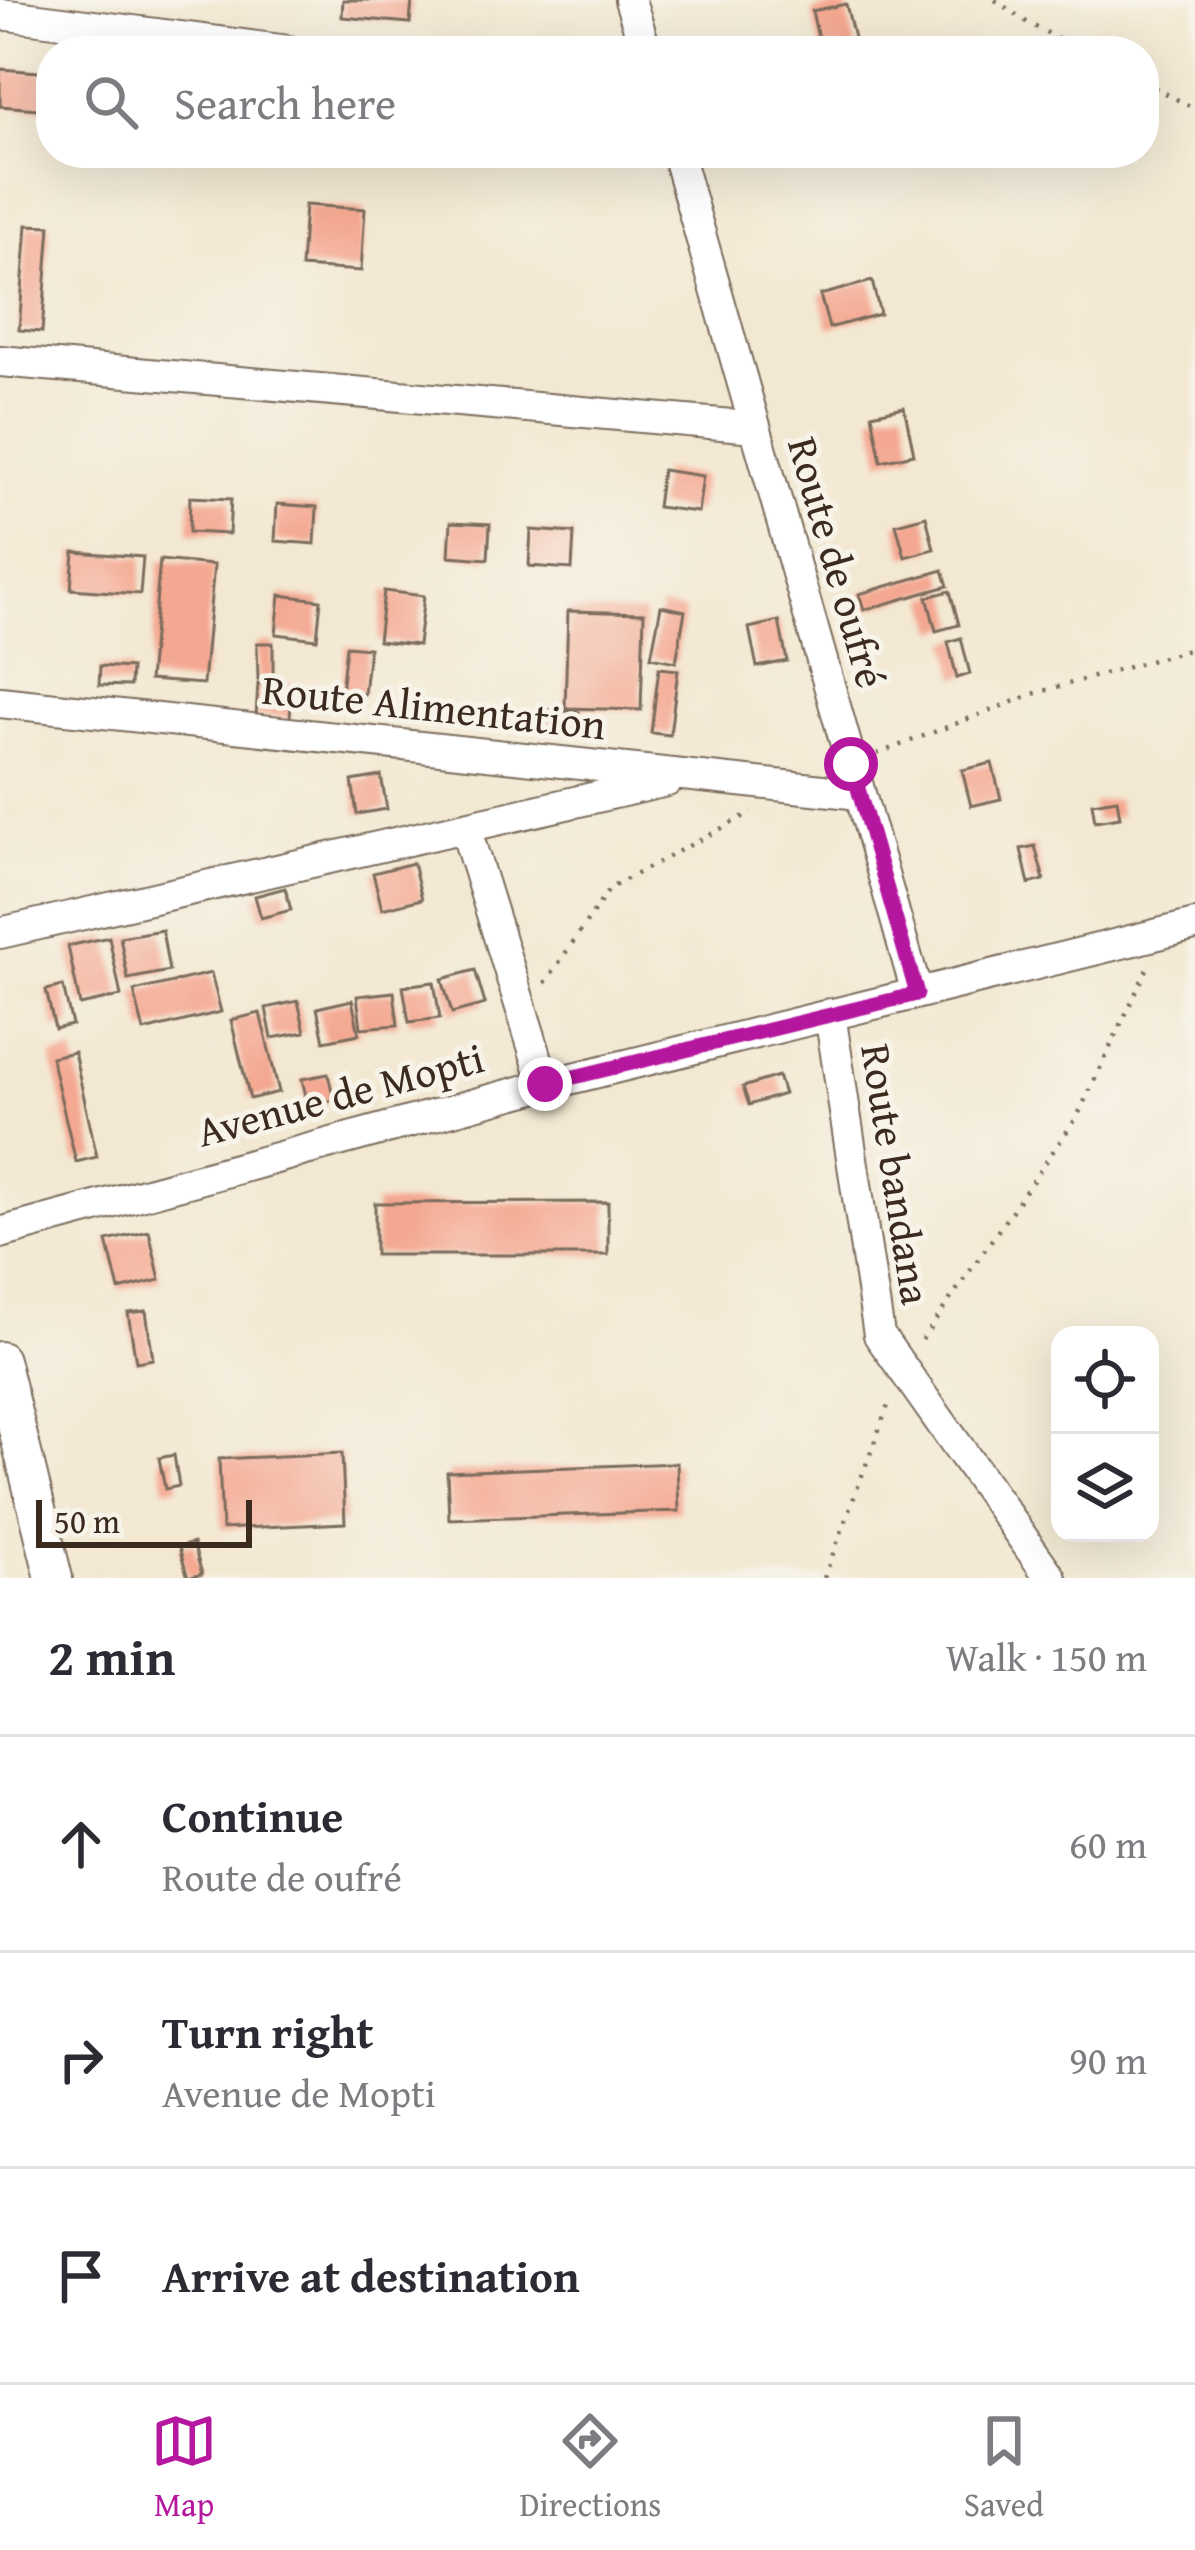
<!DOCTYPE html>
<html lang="en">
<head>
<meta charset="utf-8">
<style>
  body { margin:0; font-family:"Gentium Book Plus",serif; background:#f2f2f3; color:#2b2b33 }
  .controls { position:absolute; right:36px; bottom:36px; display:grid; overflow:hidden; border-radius:24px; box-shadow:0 12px 48px #0002 }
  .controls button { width:108px; height:108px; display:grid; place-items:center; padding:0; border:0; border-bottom:3px solid #e1e1e2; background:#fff; color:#2b2b33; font:60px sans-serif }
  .scale { position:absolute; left:36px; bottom:30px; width:216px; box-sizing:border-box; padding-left:12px; border:6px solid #3b2a1e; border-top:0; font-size:33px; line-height:42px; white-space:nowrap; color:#3b2a1e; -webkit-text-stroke:9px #f7f3e8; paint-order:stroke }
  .stop { position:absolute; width:36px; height:36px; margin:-27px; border:9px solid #b5179e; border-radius:50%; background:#fff }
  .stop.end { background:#b5179e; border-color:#fff; box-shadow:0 3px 12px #0008 }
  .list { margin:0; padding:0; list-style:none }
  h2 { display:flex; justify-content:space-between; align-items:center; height:156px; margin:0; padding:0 48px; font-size:51px }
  h2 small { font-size:39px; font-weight:400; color:#7c7c81 }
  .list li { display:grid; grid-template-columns:78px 1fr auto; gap:36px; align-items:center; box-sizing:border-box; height:216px; padding:0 48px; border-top:3px solid #e1e1e2 }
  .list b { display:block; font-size:45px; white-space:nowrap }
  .list p { margin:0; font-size:39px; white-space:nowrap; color:#7c7c81 }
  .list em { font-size:39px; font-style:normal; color:#7c7c81 }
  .icon { flex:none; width:66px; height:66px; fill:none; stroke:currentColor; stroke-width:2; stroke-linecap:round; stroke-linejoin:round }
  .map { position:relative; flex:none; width:1195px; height:1578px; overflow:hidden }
  .search { position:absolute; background:#fff; box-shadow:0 12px 48px #0002; left:36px; right:36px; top:36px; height:132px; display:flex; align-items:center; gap:30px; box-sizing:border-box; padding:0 42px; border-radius:48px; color:#7c7c81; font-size:45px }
  .sheet { height:804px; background:#fff }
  nav { display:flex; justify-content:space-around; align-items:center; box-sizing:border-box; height:168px; border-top:3px solid #e1e1e2; background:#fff; font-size:33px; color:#7c7c81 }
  nav a { display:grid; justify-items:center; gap:6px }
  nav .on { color:#b5179e }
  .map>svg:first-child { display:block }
  .building { fill:#f4a791 }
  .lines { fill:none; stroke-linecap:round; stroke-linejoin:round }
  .minor-casing { stroke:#7b6c5d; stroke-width:34 }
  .major-casing { stroke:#7b6c5d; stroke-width:40 }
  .path { stroke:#7b6c5d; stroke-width:4.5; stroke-dasharray:3 9; stroke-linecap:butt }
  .minor { stroke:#fff; stroke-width:30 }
  .major { stroke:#fff; stroke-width:36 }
  .route { stroke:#b5179e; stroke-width:15 }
  .labels { text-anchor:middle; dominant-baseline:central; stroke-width:10; stroke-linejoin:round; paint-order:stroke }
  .street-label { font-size:42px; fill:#3b2a1e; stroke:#f7f3e8 }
</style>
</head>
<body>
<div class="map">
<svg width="1195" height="1578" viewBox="0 0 1195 1578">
  <rect width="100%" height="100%" fill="#f7f3e8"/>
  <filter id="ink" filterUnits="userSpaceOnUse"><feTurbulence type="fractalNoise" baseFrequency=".00833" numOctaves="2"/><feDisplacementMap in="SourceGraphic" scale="24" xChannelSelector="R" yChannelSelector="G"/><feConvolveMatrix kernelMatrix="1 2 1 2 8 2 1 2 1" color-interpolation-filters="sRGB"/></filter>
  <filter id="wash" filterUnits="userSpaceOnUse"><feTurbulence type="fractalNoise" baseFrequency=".004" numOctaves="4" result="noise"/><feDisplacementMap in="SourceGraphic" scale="48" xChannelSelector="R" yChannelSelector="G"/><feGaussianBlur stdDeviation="2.7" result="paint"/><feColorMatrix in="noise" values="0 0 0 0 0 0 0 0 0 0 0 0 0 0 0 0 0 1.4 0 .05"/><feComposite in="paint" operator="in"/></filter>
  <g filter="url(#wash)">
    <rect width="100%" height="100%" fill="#f3e8d2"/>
    <g id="blocks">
      <path class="building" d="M343,0H412L410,23L342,17Z
        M846,4L857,51H821L812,11Z
        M0,69L51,73V110L0,106Z
        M305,205L365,209L361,271L301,267Z
        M27,225L50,226L42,332L19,330Z
        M872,281L880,314L829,328L820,295Z
        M904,407L914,454L881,461L872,414Z
        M662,470L703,476L698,512L657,507Z
        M190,497L231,499L229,534L189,532Z
        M277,504L317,507L315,544L275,541Z
        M926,516L934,549L905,557L896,524Z
        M451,522L490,524L488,559L449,556Z
        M531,530L574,533L572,569L529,566Z
        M74,552L143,557L140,594L71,589Z
        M160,560L214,565L203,684L149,680Z
        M943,570L948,586L864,610L859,594Z
        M384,591L424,596L418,645L378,641Z
        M950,591L959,625L936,631L927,597Z
        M280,595L321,600L317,639L276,634Z
        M661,606L685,611L676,662L651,657Z
        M568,611L644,613L641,710L565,708Z
        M779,621L787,661L757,667L749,628Z
        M961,638L970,674L957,678L948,642Z
        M257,643H273V679H258Z
        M346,646L369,648L364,694L341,692Z
        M100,666L131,668L130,686L99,685Z
        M659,668L678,670L670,735L651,733Z
        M258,683L292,685L290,718L256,716Z
        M539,709L579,712L578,730L538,727Z
        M992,763L1001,799L971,806L962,770Z
        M381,776L387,809L357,814L352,781Z
        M1117,799L1120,817L1095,821L1092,803Z
        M1035,846L1044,880L1029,884L1021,849Z
        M413,863L422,899L382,909L373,873Z
        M285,888L291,910L261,918L255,896Z
        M162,930L169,971L128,979L120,937Z
        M109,937L121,996L80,1005L68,946Z
        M475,970L485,1004L452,1013L442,979Z
        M211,973L221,1012L144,1031L134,991Z
        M434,982L440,1018L409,1022L403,986Z
        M63,986L72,1025L55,1029L46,990Z
        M394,992L398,1025L361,1028L357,996Z
        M352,1000L359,1034L324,1041L317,1008Z
        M298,1001L305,1032L272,1038L266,1008Z
        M260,1013L279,1092L250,1099L231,1020Z
        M74,1052L97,1157L76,1162L51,1057Z
        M328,1074L334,1100L308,1105L302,1079Z
        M778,1076L784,1094L749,1105L743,1087Z
        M608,1202V1255H375V1203Z
        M149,1231L160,1280L119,1290L107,1241Z
        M146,1311L153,1359L136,1362L128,1313Z
        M342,1453L345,1523L222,1529L219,1459Z
        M174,1455L179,1486L165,1489L159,1458Z
        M677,1463L679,1511L449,1519L447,1472Z
        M193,1543L202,1574L188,1578L179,1547Z"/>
    </g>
  </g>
  <g filter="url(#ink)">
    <use href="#blocks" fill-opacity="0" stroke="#7b6c5d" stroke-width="3"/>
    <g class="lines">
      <defs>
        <path id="minor" d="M630,0L646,51
          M0,14L289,51
          M677,153L917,993
          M0,361L755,427
          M0,702L860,794
          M465,827L545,1085
          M0,933L667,781
          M830,1014L879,1335L1051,1578
          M0,1233L545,1085L1195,925"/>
        <path id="major" d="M0,1360L54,1578"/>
      </defs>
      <use href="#minor" class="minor-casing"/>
      <use href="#major" class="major-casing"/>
      <path class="path" d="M995,0L1028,23L1083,51
        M1144,82L1195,109
        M877,754L1033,694L1195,648
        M545,983L610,888L752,812
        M922,1340L1077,1117L1148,967
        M824,1578L889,1403"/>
      <use href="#minor" class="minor"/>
      <use href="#major" class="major"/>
    </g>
  </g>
  <g class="lines" filter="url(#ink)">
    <path class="route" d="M545,1084L917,994L851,764"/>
  </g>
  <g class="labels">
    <g class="street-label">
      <text transform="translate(838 562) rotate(74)">Route de oufré</text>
      <text transform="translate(434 706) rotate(6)">Route Alimentation</text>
      <text transform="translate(340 1094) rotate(-15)">Avenue de Mopti</text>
      <text transform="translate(897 1174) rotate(81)">Route bandana</text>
    </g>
  </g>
</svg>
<div class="controls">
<button><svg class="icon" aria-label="locate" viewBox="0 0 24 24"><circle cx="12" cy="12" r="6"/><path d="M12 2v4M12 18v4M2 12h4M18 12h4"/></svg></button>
<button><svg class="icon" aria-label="layers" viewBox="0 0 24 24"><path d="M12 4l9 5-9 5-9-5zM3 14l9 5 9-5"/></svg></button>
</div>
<div class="scale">50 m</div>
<div class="stop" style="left:851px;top:764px"></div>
<div class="stop end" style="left:545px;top:1084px"></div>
<div class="search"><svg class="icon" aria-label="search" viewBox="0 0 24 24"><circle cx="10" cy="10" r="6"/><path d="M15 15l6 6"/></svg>Search here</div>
</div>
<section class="sheet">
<h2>2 min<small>Walk · 150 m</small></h2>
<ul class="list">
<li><svg class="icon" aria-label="ahead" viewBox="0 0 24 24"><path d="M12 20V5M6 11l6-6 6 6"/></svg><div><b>Continue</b><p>Route de oufré</p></div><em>60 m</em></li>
<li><svg class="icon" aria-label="right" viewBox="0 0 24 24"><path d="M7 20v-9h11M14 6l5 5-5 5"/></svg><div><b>Turn right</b><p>Avenue de Mopti</p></div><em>90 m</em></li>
<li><svg class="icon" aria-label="arrive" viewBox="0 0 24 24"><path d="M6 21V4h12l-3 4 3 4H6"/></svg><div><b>Arrive at destination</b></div></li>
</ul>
</section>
<nav>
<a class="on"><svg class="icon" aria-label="map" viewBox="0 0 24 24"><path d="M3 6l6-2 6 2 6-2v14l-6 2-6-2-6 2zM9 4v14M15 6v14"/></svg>Map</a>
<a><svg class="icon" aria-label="directions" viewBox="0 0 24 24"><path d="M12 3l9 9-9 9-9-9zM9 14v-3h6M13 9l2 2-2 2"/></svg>Directions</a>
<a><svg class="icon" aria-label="saved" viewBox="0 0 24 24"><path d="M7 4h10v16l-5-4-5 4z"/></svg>Saved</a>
</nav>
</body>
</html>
